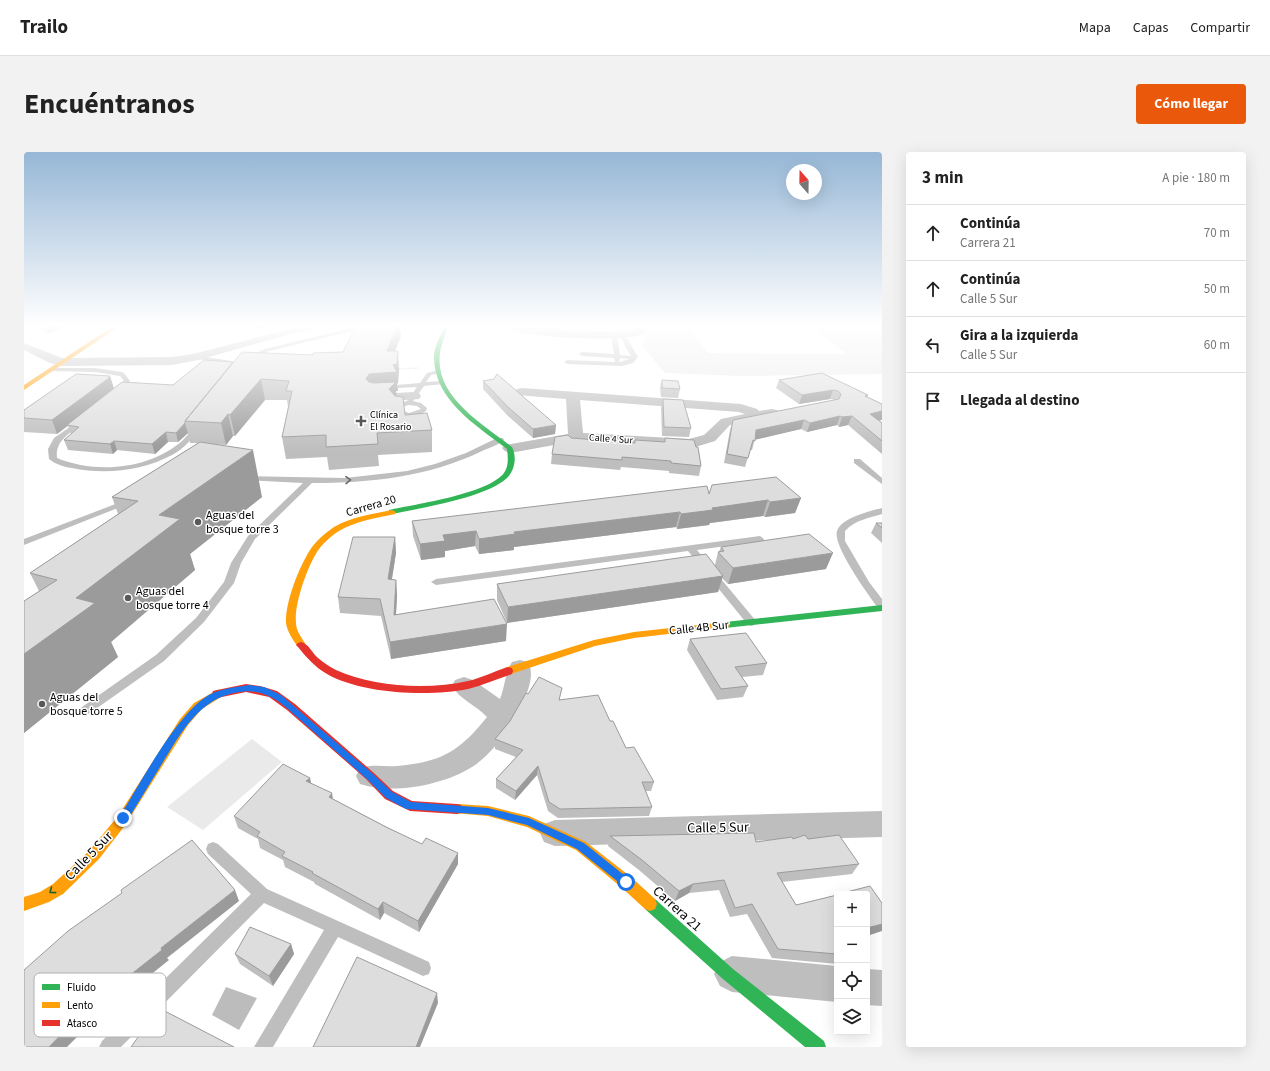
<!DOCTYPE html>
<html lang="es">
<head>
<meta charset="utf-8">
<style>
  body { margin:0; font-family:"Source Sans 3",sans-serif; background:#f2f2f2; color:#222 }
  .controls { position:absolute; right:12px; bottom:12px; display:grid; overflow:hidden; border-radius:4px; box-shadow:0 4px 16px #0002 }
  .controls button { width:36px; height:36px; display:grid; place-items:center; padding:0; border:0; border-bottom:1px solid #e0e0e0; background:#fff; color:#222; font:20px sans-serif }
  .compass { position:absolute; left:762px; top:12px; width:36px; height:36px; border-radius:50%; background:#fff; box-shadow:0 4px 16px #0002; rotate:340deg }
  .stop { position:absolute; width:12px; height:12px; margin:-9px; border:3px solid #1a73e8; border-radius:50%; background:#fff }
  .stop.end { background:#1a73e8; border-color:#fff; box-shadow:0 1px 4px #0008 }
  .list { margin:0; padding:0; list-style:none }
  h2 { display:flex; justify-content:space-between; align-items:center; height:52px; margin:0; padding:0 16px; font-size:17px }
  h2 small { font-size:13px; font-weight:400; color:#767676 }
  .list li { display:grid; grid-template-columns:26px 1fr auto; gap:12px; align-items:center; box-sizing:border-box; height:56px; padding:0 16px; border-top:1px solid #e0e0e0 }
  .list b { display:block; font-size:15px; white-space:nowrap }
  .list p { margin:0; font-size:13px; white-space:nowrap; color:#767676 }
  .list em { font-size:13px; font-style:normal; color:#767676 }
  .icon { flex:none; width:22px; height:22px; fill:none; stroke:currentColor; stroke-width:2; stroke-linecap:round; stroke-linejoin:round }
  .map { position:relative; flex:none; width:858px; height:895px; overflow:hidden; border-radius:4px }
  header { display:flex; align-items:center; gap:24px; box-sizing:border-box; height:56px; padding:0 20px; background:#fff; border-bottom:1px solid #e0e0e0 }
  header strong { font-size:19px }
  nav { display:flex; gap:22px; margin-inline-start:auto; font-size:14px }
  .intro { display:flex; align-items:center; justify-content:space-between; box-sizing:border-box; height:96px; padding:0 24px }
  h1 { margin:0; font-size:28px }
  .button { padding:10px 18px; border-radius:4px; background:#ea580c; color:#fff; font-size:14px; font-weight:700 }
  main { display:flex; gap:24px; padding:0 24px }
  aside { flex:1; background:#fff; border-radius:4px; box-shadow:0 4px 16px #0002 }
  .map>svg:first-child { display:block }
  .green { fill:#eaeaea }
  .water { fill:#bcbcbc }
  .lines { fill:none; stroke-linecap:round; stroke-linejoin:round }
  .path { stroke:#b8b8b8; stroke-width:1.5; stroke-dasharray:0.5 1; stroke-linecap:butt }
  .lane { fill:#bebebe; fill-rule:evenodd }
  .street { fill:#bebebe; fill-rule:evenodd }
  .fast { fill:#30b455; fill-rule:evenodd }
  .slow { fill:#ff9f0a; fill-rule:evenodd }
  .jam { fill:#e5322d; fill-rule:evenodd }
  .wall { fill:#bebebe }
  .shaded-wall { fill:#9b9b9b }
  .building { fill:#ddd; stroke:#9b9b9b }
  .oneway { stroke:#686868 }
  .oneway2 { stroke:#1a632f }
  .route { fill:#1a73e8 }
  .poi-dot { fill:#595959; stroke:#fff; stroke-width:1.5 }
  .labels { text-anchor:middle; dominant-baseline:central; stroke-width:3; stroke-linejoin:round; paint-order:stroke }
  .far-poi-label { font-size:10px; fill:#000; stroke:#fff; text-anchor:start }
  .far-street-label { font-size:10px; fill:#000; stroke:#fff }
  .street-label { font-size:12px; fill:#000; stroke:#fff }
  .poi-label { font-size:12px; fill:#000; stroke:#fff; text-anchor:start }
  .near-street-label { font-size:14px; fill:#000; stroke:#fff }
  .key { fill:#fff; stroke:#b2b2b2; stroke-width:1 }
  .key-label { font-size:11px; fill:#000 }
</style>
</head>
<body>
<header>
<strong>Trailo</strong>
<nav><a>Mapa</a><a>Capas</a><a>Compartir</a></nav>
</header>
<div class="intro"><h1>Encuéntranos</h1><a class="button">Cómo llegar</a></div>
<main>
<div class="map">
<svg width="858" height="895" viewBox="0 0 858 895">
  <rect width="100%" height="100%" fill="#fff"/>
  <path class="green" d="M632,174H664L684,201L823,202L785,174H858V222L717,224L641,221L618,194L622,182Z
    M228,587L258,610L179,678L143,655Z"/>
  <path class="water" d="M202,835L233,846L215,878L188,863Z"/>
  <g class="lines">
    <path class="path" d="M372,217L395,216"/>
    <path class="lane" d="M709,174H725C721,177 713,177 709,174Z
      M331,175L333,176V178L245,199L236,203L234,208L229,211L224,210L230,206L232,201L241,197Z
      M598,181L601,183L614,205L609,211L598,214L543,212L540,210L543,208L591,210L590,206L558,204L555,202L558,200L590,202L587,184L590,182L593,184L596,203L607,204L595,183ZM596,206L606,207L595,210Z
      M170,203L207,209L210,211L207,213L168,206L167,205Z
      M26,216H71L98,220L100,221L106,229L96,241L94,242L91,240L100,229L96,224L71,220L24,219L23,218Z
      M414,218L416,219V221L407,223L402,230L418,229L421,231L420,232L400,234L389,249L397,251L403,256L402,259C391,266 376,267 368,257L373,252L383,249L393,235L374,236L372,235V233L396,231L403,221ZM385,253L393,254L397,257L385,261L375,257L377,255Z
      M56,268L58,269V271C46,282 31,288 33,306C72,322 126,318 159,288C163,284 167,278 171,274L176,275C169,286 161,296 148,303C118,319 81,323 48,316C40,315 31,312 25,307L24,297L30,286Z
      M473,286H479L480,288C474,293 465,296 458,299C405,325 346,331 288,331L231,387L217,411L210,431L180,470L140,509L66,561L62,563L58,561L56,558L58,555L132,503L172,466L200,430L207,411L224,384L279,331L222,328H219V324L321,326L383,319L411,312L442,301Z
      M830,307H836L858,326V332L830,311Z
      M102,348H105L109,350L0,393V387Z
      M858,356V362C845,366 831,368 821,379V389L845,430L858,447V457L854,456C845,444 808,393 813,379C817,366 846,359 858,356Z
      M736,384L740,387L739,389L673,398L732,469L733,471L728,474L724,473L664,399L412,433L407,430L412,427Z
      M189,690L194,692L243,737L405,810L407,816L405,822L399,824L314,785L249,895H230L300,778L240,751L97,895H75L78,889L227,742L184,702L182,697L184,692Z"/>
    <path class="street" d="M277,174H298L297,176L267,182L174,208L148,213L38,214L26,211L0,198V191L38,206L148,205L169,202Z
      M481,174H501L550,179L587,180L610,178L617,174H628C625,178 621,182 617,183C600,190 490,186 481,174Z
      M498,236L717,252L733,257L735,259L748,257L753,258L755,261L753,264L706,273L691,289L668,296L552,289L486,301L481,299L478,296L481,293L544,282L542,247L493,243L491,240L493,237ZM556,248L715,260L721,262L697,267L680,283L665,287L559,281Z
      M390,240L395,241L397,244L395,247L352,250L347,249L345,246L347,243L352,242Z
      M496,508L504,510C511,522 504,539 499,551C489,572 469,602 448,615C420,633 368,643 336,632L332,624L336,616C349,612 360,615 373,614C417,610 435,600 463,565C453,554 435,547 428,534L431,528L440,525L449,528L476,547C481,535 481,521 488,510Z
      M858,659V685L531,694L520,690L516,681L520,672L531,668Z
      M708,804L813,814V850L708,840L696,834L690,822L696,810Z
      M843,817L858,818V854L843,853Z"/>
    <path class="fast" d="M420,174H424C422,183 417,192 416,201C410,245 459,272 488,295C493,305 491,318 483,326C461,346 397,356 368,362H365V358C392,352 464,342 480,321C485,314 484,305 483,297C452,273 409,248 410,203C411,193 417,183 420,174Z
      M858,453V459L701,476L696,473L701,470Z
      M626,745L631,747L709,817L800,889L802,895H781L699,827L621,757L619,752L621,747Z"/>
    <path class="slow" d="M93,174H98L87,180L0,238V233L83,178Z
      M368,358L372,360L371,362C352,366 332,369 315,379C307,384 298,392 293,400C283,416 270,452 272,471C272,479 278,486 282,493L280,495H274C269,488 263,479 262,471C261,451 275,415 286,398C291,390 301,381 310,375C327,365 348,362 368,358Z
      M701,470L704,471L706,473L704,475L610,486L571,494L484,523L480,522L479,519L480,516L570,488L610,480Z
      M193,538L197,539L198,542L197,545L178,557L164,573L102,672L75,707L39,742L25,750L0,759V745L16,740L29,732L65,699L94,664L156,567L170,551Z
      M433,652L464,654L505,664L562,690L607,725L631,747L633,752L631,757L626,759L621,757L597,735L552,698L503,675L464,664L429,661L427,657L429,653Z"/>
    <path class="jam" d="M277,490C285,492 288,501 294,506C299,510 306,515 312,518C349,535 404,538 444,529C458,526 470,519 484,515L488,516L489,519L488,522C473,527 459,533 444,537C405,545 338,542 303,522C291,515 283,506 274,495L272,493L274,491Z
      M222,532L236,534L253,539L271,552L350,621L369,639L388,649L433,652L437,653L439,657L437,661L433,662L386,659L361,647L342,627L263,558L245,545L222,540L193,546L189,545L188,542L189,539L193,538Z"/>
  </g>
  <path class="wall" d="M7,174H42L25,181Z
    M226,174H248L233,177Z
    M377,184L371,199L375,218L374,231L373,232L374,239H372L373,244L381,263L408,278V300L354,303L355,314L305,318L303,305L262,307L258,285L264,255L263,248H241L211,284H209L202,293L188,292L238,345L166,402L171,418L87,490L94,505L0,581V449L15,439L6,421L94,362L88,345L174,291H166L164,281L154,290H144L131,302L93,298L89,302L44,298L40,288L47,282L44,274L33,282L0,280V258L86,224L90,237L149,233L209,210L319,200Z
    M638,228L656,237L654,246L637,245L636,236Z
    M755,228L844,243V245L858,252V268H855L858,271V302L824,273L815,275L813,273L783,280L777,277L731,287L728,298H726L721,315L700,311L706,278L709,268L812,248L806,247L775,252L752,236Z
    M459,229L532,273L531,282L509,286L484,264L459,237Z
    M639,247L667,276L665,285L638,284L637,256Z
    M547,286L611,291V288L640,290L641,286L677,314L675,324L645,321V319L597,315L596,318L527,312L528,302Z
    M685,342L777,346L771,361L741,365L739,364L686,371L685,373L653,377L652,375L490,395V398L455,402L451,394L421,399V405L397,408L389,384L388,369Z
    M852,371H858V391L847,381Z
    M371,385L372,401L368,428H372L373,444L372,462L482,489L367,507L357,464L316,461L314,445Z
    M697,395L802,417L704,432L698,426L694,440L483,471L473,448V432L691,413L694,400H695Z
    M666,487L743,511L739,523L718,525L724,534L719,545L693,548L663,498Z
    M504,542L536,548L586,569L602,596L630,630L627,639H621L628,655L625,664L534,666L524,659L513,623L491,648L472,636V627L492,605L471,597V587L486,569Z
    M286,626L287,631L309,647L434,712L395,780L360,761L356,768L291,732L290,730L261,715L259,708L236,696L234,687L214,676L210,664Z
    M586,684L732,690L769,687H784L835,712L828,722L758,730L772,753L813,743V812L748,806L723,762L706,765L695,738L665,741L651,749L615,718L584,694Z
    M267,792L270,802L249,834L216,812L211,802Z"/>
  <path class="shaded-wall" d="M22,174H42L25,181Z
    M233,174H248L233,177Z
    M373,174H376L377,184L364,218L363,199Z
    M374,199L375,218L374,231L373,232L374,239H372L373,250L347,242L342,227L345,222Z
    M86,224L90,237L89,238L33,282L28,268Z
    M237,227L241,248L211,284L206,263Z
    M809,238L806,247L775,252L778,243Z
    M858,259V268L842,271L846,262Z
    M204,262L209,284L202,293L197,271Z
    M816,264L813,273L783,280L786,271Z
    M828,264L824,273L815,275L818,265Z
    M780,268L777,277L730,288L732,278Z
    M161,271L164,281L154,290L152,281Z
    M532,273L531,282L509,286V277Z
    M142,280L144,290L131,302L128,292Z
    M90,289L93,298L89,302L86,292Z
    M229,298L238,345L166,402L171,418L87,490L94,505L0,581V502L52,446L135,363Z
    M777,346L771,361L741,365L746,350Z
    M744,348L739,364L686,371L685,373L653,377L657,362L688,356Z
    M656,360L652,375L490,395V398L455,402V387L490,380Z
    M452,379L451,394L421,399V405L397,408L396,392L419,383Z
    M371,385L372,401L365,443L364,427Z
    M809,401L802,417L704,432L709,416Z
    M699,424L694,440L483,471L484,455Z
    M372,428L373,444L371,479L370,463Z
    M483,472L482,489L367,507L366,490Z
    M514,614L513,623L491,648L492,639Z
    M286,626L288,637L282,629Z
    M308,641L310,653L305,645Z
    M434,701V712L395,780L394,769Z
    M669,732L665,741L651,749L655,739Z
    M211,738L215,749L143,806L145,808L99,845L63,881L54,871L91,835L137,796Z
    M359,750L360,761L356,768L354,757Z
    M858,772V779L843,784V776Z
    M267,792L270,802L249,834L245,824Z
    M413,841L414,851L396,895H392Z
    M51,868L60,878L43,895H25Z"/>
  <path class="building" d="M332,174H373L363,199H374L373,212L369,213L373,220L345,222L342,227L345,230L350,231L372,230L365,237L371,244L379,245L381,263L403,261L408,278L353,281L354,292L302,295V283L258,285L268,239H262L265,229L237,227L206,263L204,262L197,271L161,269L218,200L289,203V201L319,200Z
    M180,208L209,210L161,269V271L152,281L142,280L128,292L90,289L86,292L40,288L55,275L43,273L98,230L149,233Z
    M798,221L844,243L841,244L858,252V259L846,262L858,271V289L828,264L818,265L816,264L786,271L780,268L732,278L731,289L729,288L724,306L703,302L709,268L815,247L817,242L814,239L809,238L778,243L755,228Z
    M52,222L86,224L84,226H85L28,268L0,266V258Z
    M473,222L532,273L509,277L484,255L459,229L470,227Z
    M638,228L654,229L656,237L638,236Z
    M639,247L659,248L667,276L640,275Z
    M544,283L547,286L611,291V288L641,290V286L670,288L672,295H674L677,314L647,311V309L598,305V308L528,302L531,285Z
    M176,290L229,298L135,363L156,367L52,446L71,451L0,502V449L33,428L6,421L114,349L88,345Z
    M752,325L777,346L746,350L744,348L688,356L689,358L657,362L656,360L490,380L491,382L455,387L452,379L419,383L421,389L396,392L388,369L683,334L685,342L688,333Z
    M852,371H858V376Z
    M785,382L809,401L709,416L694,400L700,399L697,395Z
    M329,385H371L364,427L372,428L370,463L470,447L483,472L366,490L356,447L314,445Z
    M682,402L699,424L484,455L473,432Z
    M722,481L743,511L711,515L724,534L697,537L666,487Z
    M515,525L538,536L535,548L574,543L586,569H589L602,596L610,595L630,630H618L628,655L536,657L525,650L514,614L492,639L472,627L499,598L471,587L486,569L502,541L504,542Z
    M259,612L286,626L282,629L308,641L305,645L362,675L398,692L402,686L434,701L394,769L359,750L354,757L288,721L289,720L258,704L261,700L233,684L236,680L210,664Z
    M730,681L732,690L768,685L769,687L781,683L784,687L815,683L835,712L753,721L772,753L813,743V802L754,797L728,752L711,756L700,728L669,732L655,739L618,708L586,684Z
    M168,688L211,738L137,796L138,798L91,835L54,871L51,868L25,895H0V818L44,779L98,741L97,738Z
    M846,734L858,751V772L843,776V742H815Z
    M226,775L267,792L245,824L211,802Z
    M333,805L413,841L392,895H289Z
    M135,856L210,895H107Z"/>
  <defs><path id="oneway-chevron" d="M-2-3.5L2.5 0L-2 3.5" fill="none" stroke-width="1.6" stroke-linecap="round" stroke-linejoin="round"/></defs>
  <use class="oneway" href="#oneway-chevron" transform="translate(324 328) rotate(-1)"/>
  <use class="oneway2" href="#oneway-chevron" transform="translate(28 739) rotate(143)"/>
  <linearGradient id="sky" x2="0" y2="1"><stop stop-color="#96b7d6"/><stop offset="0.58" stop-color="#fff"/><stop offset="1" stop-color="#fff" stop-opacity="0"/></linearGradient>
  <rect width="858" height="299" fill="url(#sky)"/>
  <path class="route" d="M225,533L240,535L257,543L349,622L368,640L387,650L464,656L505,666L560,691L605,727L607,730L605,733L602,735L598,733L553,697L503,673L464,663L382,657L362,646L343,627L264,557C249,544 235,537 215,540C174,546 156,583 136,615C125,633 114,651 103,669H96L95,666L96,664C116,632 156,555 189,541C201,536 213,535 225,533Z"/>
  <g class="poi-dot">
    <path d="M335 263h4v4h4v4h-4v4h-4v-4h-4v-4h4z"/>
    <circle cx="174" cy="370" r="4"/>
    <circle cx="104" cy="446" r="4"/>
    <circle cx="18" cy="552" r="4"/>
  </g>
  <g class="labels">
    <g class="far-poi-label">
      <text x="346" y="263">Clínica<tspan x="346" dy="12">El Rosario</tspan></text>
    </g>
    <g class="far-street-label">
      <text transform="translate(587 287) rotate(4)">Calle 4 Sur</text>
    </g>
    <g class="street-label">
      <text transform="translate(347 354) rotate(-16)">Carrera 20</text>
      <text transform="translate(675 476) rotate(-6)">Calle 4B Sur</text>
    </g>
    <g class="poi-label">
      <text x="182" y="363">Aguas del<tspan x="182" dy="14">bosque torre 3</tspan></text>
      <text x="112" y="439">Aguas del<tspan x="112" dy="14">bosque torre 4</tspan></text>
      <text x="26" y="545">Aguas del<tspan x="26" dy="14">bosque torre 5</tspan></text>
    </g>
    <g class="near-street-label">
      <text transform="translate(694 676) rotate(-1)">Calle 5 Sur</text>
      <text transform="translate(65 704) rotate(-46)">Calle 5 Sur</text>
      <text transform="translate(653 757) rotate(42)">Carrera 21</text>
    </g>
  </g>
  <rect x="10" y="821" width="132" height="64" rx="6" class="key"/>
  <rect x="18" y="832" width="18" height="6" fill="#30b455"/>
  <rect x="18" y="850" width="18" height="6" fill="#ff9f0a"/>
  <rect x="18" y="868" width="18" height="6" fill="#e5322d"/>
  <g class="key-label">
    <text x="43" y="839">Fluido</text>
    <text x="43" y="857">Lento</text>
    <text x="43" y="875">Atasco</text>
  </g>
</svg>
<div class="controls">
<button>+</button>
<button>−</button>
<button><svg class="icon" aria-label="locate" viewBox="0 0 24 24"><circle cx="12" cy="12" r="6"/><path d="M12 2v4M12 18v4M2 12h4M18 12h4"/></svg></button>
<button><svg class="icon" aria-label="layers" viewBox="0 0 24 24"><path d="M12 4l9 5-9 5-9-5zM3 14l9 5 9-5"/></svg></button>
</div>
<svg class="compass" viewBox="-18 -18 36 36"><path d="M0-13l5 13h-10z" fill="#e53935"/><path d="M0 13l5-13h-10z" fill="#767676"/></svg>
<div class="stop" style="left:602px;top:730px"></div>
<div class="stop end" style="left:99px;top:666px"></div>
</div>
<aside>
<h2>3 min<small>A pie · 180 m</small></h2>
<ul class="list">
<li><svg class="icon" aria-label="ahead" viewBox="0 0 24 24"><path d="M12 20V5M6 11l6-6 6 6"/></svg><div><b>Continúa</b><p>Carrera 21</p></div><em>70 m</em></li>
<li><svg class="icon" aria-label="ahead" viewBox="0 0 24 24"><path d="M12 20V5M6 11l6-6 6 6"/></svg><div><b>Continúa</b><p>Calle 5 Sur</p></div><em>50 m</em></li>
<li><svg class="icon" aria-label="left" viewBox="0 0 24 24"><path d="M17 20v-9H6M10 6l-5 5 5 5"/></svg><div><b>Gira a la izquierda</b><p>Calle 5 Sur</p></div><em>60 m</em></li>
<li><svg class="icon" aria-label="arrive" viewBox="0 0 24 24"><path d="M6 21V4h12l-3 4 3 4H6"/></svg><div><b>Llegada al destino</b></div></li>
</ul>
</aside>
</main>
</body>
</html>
